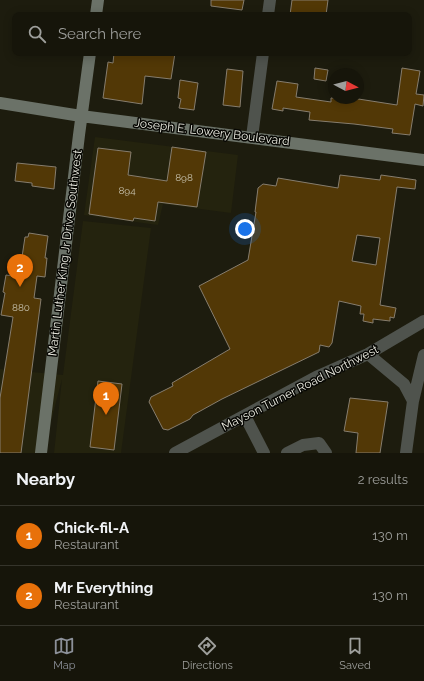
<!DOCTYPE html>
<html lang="en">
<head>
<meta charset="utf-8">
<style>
  body { margin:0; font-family:Raleway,sans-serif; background:#1f1e13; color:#f1f3f6 }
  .compass { position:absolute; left:328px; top:68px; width:36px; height:36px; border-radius:50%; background:#16150a; box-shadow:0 2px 10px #0003; rotate:97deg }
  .you { position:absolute; left:245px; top:229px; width:14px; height:14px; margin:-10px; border:3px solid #fff; border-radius:50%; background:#1a73e8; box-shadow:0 0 0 6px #1a73e833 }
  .badge { display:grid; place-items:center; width:26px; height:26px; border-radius:50%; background:#8c9099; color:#fff; font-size:13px; font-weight:700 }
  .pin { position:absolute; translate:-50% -33px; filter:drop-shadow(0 1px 2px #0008) }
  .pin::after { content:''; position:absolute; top:21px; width:14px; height:12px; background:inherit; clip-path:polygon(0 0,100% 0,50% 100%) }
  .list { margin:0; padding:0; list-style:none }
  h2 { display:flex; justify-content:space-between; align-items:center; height:52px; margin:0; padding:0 16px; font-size:17px }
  h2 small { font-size:13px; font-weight:400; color:#9e9f9c }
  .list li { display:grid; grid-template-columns:26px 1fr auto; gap:12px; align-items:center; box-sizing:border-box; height:60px; padding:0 16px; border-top:1px solid #35342b }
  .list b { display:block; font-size:15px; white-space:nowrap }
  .list p { margin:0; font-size:13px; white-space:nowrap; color:#9e9f9c }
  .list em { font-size:13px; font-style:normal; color:#9e9f9c }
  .icon { flex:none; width:22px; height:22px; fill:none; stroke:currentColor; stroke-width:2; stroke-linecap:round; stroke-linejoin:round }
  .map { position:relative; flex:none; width:424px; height:453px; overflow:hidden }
  .search { position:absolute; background:#16150a; box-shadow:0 2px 10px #0003; left:12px; right:12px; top:12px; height:44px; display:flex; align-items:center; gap:10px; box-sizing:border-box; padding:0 14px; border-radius:8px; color:#9e9f9c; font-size:15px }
  .sheet { height:172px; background:#16150a }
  nav { display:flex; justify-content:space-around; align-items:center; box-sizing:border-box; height:56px; border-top:1px solid #35342b; background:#16150a; font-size:11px; color:#9e9f9c }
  nav a { display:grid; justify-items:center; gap:2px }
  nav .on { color:#8c9099 }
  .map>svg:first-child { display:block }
  .built { fill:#24230e }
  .building { fill:#523806; stroke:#867d6e; fill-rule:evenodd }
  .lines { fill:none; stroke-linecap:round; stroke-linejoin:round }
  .minor { stroke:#4f534d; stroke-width:12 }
  .secondary { stroke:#6b7268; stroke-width:12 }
  .labels { text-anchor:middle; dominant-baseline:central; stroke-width:3; stroke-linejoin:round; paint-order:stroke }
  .number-label { font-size:10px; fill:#c6c0ac }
  .street-label { font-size:12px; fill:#edede3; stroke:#070703 }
</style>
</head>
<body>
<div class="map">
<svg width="424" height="453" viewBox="0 0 424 453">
  <rect width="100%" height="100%" fill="#1d1c0e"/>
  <path class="built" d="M95,137L238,155L231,213L163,204L158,225L84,215Z
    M83,221L151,228L121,453H54L62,379L43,453H0V369L63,375Z"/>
  <path class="building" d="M211,0H244L242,10L211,6Z
    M292,0H328L326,15H290Z
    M114,53H175L171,79L145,76L142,104L103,98L108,62L113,63Z
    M315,68L328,70L326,81L314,79Z
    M402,68L420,71L416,94L424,95L423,106L415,104L410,135L392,133L393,129L354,124L309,120L310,112L283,108V111L272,109L277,81L298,84L296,97L331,102V98H352L397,105Z
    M227,69L243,71L240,107L223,105Z
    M180,80L198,83L194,110L179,108L181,99L178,98Z
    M172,147L206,152L197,207L158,202L155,221L134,218L133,221L89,214L98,148L131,152L128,175L167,181Z
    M17,163L56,167L54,189L32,186V183L15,181Z
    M340,175L380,180L381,175L416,180L415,189L397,187L380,305L396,308L394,318L390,317V321L373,319V323L363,321L364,314H360L361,306L339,301L332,343L329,347L320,345L319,352L222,399L193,415L190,419L168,430L163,429L149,402L151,397L173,386L172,383L230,349L199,286L248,260L256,212H255L258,188L263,184L276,186L278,178L338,188ZM357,235L380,238L376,265L352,261Z
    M29,233L48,236L45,258H47L45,277L37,276L34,298L41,299L21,453H0V398L13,317L1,315L5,293L3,292L6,275L19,277L25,237H28Z
    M98,381L122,384L114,450L90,447Z
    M350,398L388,402L380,453H356L358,433L344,431Z"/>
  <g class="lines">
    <path class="minor" d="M268,15L270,0
      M252,137L263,53
      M368,354L404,384L413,401
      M245,416L264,453
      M175,453L316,377L368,354L424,321
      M287,453L303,445L319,443L326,453
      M406,453L413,401L424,355"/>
    <path class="secondary" d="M96,15L98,0
      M0,103L81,116L424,160
      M41,453L79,135L90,53"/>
  </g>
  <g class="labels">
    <g class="number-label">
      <text x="184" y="177">898</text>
      <text x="127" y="190">894</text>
      <text x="21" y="307">880</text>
    </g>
    <g class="street-label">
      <text transform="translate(212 132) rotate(7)">Joseph E. Lowery Boulevard</text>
      <text transform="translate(65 253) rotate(-83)">Martin Luther King Jr Drive Southwest</text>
      <text transform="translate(300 388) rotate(-27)">Mayson Turner Road Northwest</text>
    </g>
  </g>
</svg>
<svg class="compass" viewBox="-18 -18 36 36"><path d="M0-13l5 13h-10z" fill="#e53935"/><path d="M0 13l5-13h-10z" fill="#9e9f9c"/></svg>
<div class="you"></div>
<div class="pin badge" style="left:106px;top:415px;background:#e8710a">1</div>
<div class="pin badge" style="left:20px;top:287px;background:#e8710a">2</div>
<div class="search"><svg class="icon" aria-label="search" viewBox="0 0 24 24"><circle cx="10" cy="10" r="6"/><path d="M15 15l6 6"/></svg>Search here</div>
</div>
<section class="sheet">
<h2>Nearby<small>2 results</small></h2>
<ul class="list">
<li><span class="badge" style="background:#e8710a">1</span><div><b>Chick-fil-A</b><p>Restaurant</p></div><em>130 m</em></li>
<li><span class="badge" style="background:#e8710a">2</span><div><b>Mr Everything</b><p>Restaurant</p></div><em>130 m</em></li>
</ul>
</section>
<nav>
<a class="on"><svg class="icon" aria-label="map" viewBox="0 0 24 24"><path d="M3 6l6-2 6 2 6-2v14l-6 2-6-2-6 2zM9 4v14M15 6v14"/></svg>Map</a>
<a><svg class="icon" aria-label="directions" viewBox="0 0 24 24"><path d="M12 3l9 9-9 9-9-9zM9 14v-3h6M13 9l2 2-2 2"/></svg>Directions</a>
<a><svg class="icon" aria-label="saved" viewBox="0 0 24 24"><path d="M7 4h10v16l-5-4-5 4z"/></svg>Saved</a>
</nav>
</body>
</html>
